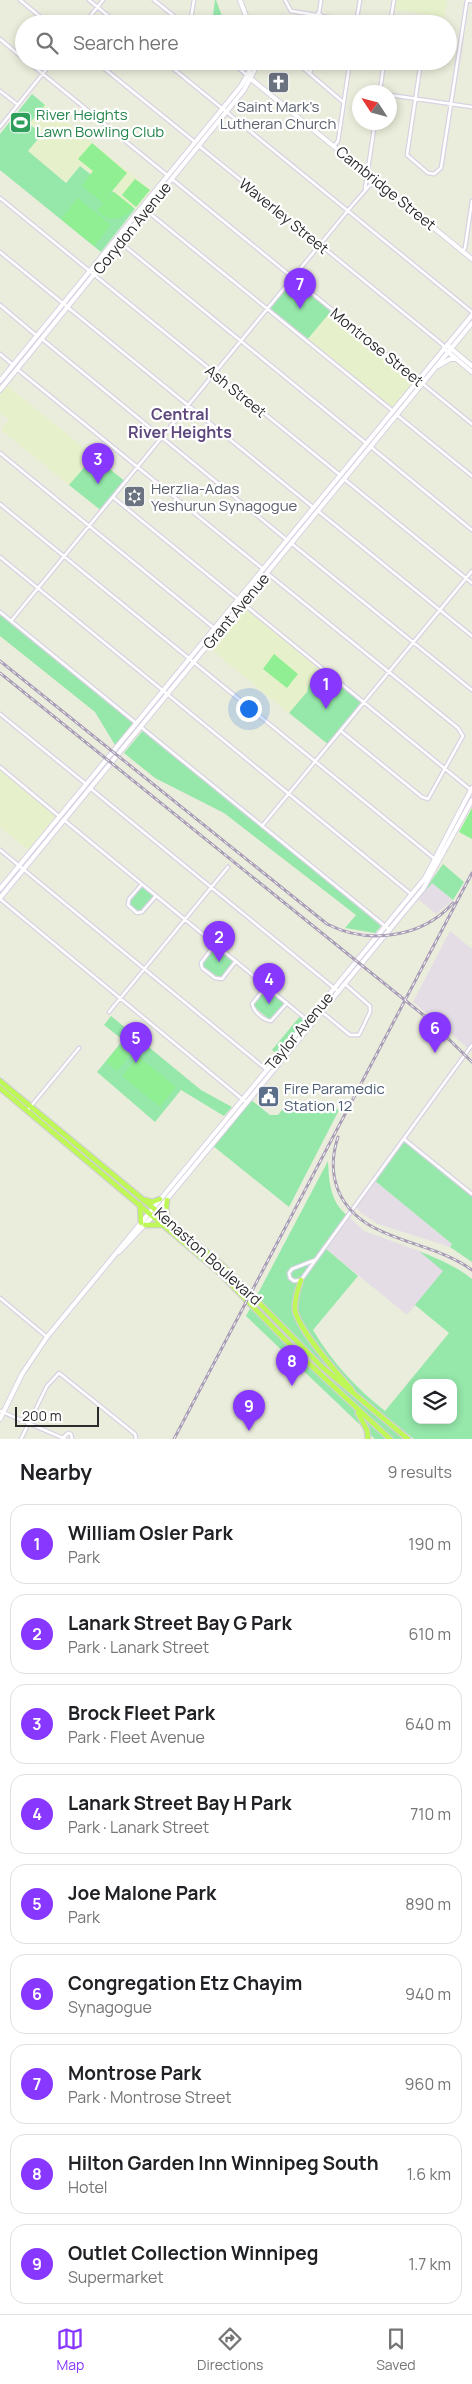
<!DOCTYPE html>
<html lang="en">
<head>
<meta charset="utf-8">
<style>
  body { margin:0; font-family:Manrope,sans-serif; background:#f6f6f6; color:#202124 }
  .controls { position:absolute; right:15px; bottom:15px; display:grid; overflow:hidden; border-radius:10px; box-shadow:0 2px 8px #0003 }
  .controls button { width:45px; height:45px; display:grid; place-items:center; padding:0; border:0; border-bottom:1px solid #e0e0e0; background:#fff; color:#202124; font:25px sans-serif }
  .compass { position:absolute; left:352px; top:85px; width:45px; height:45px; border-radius:50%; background:#fff; box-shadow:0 2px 8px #0003; rotate:306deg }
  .scale { position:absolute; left:15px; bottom:12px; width:84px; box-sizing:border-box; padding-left:5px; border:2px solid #2b2b2b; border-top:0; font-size:14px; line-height:18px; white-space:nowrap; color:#2b2b2b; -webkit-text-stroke:4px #fff; paint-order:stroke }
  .you { position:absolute; left:248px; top:708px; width:18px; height:18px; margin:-12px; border:4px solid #fff; border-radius:50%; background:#1a73e8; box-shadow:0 0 0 8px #1a73e833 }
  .badge { display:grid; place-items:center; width:32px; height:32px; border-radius:50%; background:#8837ff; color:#fff; font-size:16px; font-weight:700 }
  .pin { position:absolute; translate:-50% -41px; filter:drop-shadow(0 1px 2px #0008) }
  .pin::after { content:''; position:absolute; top:26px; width:18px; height:15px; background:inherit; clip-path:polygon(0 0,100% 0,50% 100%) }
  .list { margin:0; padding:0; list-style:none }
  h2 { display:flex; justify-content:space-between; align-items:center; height:65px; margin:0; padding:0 20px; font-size:21px }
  h2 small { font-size:16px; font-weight:400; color:#757577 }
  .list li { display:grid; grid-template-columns:32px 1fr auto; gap:15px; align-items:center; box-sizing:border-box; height:80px; margin:0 10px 10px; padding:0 10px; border:1px solid #e0e0e0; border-radius:15px }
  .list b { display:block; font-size:19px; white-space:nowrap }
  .list p { margin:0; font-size:16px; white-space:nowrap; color:#757577 }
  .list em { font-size:16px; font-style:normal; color:#757577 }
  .icon { flex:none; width:28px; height:28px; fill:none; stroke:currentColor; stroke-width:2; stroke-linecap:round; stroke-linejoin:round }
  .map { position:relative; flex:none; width:472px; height:1439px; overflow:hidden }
  .search { position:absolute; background:#fff; box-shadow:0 2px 8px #0003; left:15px; right:15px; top:15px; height:55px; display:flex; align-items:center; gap:12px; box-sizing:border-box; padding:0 18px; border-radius:28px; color:#757577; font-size:19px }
  .sheet { height:875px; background:#fff }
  nav { display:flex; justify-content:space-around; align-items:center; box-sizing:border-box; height:70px; border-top:1px solid #e0e0e0; background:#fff; font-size:14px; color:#757577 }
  nav a { display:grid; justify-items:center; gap:2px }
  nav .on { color:#8837ff }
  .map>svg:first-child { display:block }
  .industrial { fill:#e4dde5 }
  .education { fill:#e6f0ca }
  .green { fill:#95e7aa; fill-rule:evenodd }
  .pitch { fill:#90ef92 }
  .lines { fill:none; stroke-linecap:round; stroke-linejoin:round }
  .street-casing { stroke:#d9d1e4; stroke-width:5 }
  .secondary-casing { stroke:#d9d1e4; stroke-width:6 }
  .primary-casing { stroke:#d0d0d0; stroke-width:7 }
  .street { stroke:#fff; stroke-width:2.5 }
  .secondary { stroke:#fff; stroke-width:4 }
  .primary { stroke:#bef856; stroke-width:4.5 }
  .rail-casing { stroke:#a99eb6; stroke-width:3 }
  .rail { stroke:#fff; stroke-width:1; stroke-dasharray:4; stroke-linecap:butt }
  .labels { text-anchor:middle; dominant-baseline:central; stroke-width:4.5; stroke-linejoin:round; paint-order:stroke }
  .worship-label { font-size:15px; fill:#5b616d; stroke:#fff }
  .leisure-label { font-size:15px; fill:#27864d; stroke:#fff; text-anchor:start }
  .street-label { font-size:15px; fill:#2b2b2b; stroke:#fff }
  .service-label { font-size:15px; fill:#4e5e75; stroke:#fff; text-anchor:start }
  .neighbourhood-label { font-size:16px; font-weight:bold; fill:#5e487e; stroke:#fff }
</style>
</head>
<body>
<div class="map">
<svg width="472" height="1439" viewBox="0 0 472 1439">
  <rect width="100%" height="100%" fill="#ebeddc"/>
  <path class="industrial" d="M432,883L453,900L436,914L418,899Z
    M450,931L472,949V1045L469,1049L413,1002Z
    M374,1180L452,1244L450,1247L378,1224L361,1213L355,1206Z
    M348,1216L364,1231L419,1251L444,1271L407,1315L325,1248Z"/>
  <path class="education" d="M394,0H447L445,17L393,9Z
    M32,94L151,190L136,209L80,165L66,182L28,151L42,134L29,124Z
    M332,310L418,380L393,412L306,341Z
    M5,384L94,456L69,485L1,430L9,420L0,412V390Z
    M243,603L321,668L309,684L307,692L289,713L207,646Z
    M0,767L60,817L31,852L0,827Z"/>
  <path class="green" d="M215,0H216L225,24L212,23Z
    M32,94L45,105L29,124L42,134L28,151L66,183L80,166L135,209L101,252L0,170V134Z
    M293,278L332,310L306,341L268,309Z
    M94,456L127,483L103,512L69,485Z
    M0,612L134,722L115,745L95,712L0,636Z
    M321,668L365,703L329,745L289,713L307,692L309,684Z
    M144,729L381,926L375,933L345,928L356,915L224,813L155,778L124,753Z
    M443,864L464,882L453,900L432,883L420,897Z
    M142,884L156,896L142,912H135L128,905L129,899Z
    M215,944L236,961L219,979L202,968L201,963Z
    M267,989L283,1002L284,1005L273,1018L269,1019L253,1006L254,1002Z
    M301,1015L308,1020L279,1056L272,1050Z
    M111,1016L201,1090L232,1107L224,1116L181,1090L155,1122L97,1072L123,1040L104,1025Z
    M250,1099L270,1115H278L289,1101L298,1109L308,1105L322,1114L333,1107L339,1110L289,1207L212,1145Z
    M404,1139L472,1194V1262L450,1247L452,1244L374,1180Z
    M328,1161C329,1182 330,1202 348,1216L325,1248L358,1276L313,1330C332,1362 356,1388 385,1411L449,1333L415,1305L443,1271L419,1251C438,1259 456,1266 472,1279V1439H414L376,1408L409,1439H375L246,1316ZM416,1383H453V1420H416Z"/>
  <path class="pitch" d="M18,113L29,122L21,133L10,124Z
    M92,143L127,173L104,201L114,192L133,207C124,221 109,223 97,211L103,203L82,186L93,171L78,159Z
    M135,179L150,190L136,207L122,195Z
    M78,198L111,225L94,246L61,219Z
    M274,654L298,674L287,688L263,669Z
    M472,808V839L459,832Z
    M118,1047L129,1056L117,1071L106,1062Z
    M138,1056L176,1087L160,1107L122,1076Z"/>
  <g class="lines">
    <defs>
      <path id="street" d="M20,0L49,24
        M89,0L118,24
        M154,0L184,24
        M285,0L291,11L316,15
        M318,13L321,15L319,18L316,16Z
        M319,13L321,0
        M321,16L375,24
        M84,24L103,0
        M190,24L194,0
        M317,24L318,18
        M356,24L360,0
        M390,24L394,0
        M0,39L24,59
        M27,61L167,175
        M95,61L195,142
        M164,61L472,312
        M230,61L248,76
        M295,61L343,102
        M421,61L407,155L428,173L434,174L441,168L467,0L472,1
        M310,74L312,61
        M0,91L18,105
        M380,92L384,61
        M390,95L472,107
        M0,127L53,61
        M199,146L443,345L444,349
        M334,146L338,141L350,61
        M172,179L472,424
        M365,189L375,122
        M0,198L340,475
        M142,207L393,411
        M116,239L367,444
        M463,251L465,248L472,201
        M0,252L314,508
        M0,305L37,336
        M42,339L287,540
        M0,354L13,365
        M17,369L263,569
        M397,415L472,476
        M371,447L472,530
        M0,453L214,628
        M344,479L472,583
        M114,498L471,790
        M0,504L436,860
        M318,511L472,636
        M291,543L472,690
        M0,557L411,894
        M267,573L458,728L463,736L428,799L422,797L341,731
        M0,612L136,723
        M11,621L350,208L369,186L377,181
        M0,714L86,784
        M141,727L390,930
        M0,767L60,817
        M90,788L339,992
        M64,820L312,1024
        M262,826L472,571
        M0,850L267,1070
        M142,884L129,899L128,905L137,913L142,912L156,896
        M0,899L247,1103
        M215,944L201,963L202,968L215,978L222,979L236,961
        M266,986L252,1004C254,1012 263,1020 271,1021L287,1003
        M109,1012L228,867
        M322,1012L350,1035H359L370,1012V1006L345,984
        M27,1111L79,1048
        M404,1139L472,1194
        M315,1260L292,1269L289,1273L290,1278L294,1281L301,1280L472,1045
        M0,1298L47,1337
        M0,1411L65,1439
        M63,1438L68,1433L71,1434L72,1439
        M21,1439L47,1386L59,1373L135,1434L136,1439"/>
      <path id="secondary" d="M240,0L249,24
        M251,79L472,259
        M447,345L472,366
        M447,351L472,372
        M438,366L450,359H457
        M0,381L241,86L249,72L251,61
        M0,390L244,90L254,71L256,61
        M0,889L472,315
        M0,898L472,323
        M119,1252L153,1216L423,889L472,800
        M0,1419L22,1374L47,1337L425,878L472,788"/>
      <path id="primary" d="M0,1081L222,1265L321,1366L408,1439
        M0,1088L220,1273L301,1356L390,1439
        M146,1200L152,1202L160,1199
        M167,1200L166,1210L168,1219
        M140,1204L141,1223
        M145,1225H163
        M301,1280C298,1289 294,1300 295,1310C299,1331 337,1373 352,1390
        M358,1413L367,1430L368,1439"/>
    </defs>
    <use href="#street" class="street-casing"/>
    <use href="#secondary" class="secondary-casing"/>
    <use href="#primary" class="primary-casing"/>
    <use href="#street" class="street"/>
    <use href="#secondary" class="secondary"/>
    <use href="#primary" class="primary"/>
    <defs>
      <path id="rail" d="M0,661L327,924C368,945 422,938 453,903
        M0,673L427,1018L472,1062
        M338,1137C332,1155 331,1172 338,1190C360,1243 429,1238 472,1270
        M174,1439L472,873"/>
    </defs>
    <use href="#rail" class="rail-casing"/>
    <use href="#rail" class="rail"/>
  </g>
  <defs>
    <symbol id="church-square" viewBox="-11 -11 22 22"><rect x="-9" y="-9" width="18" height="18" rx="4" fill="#6b7280" stroke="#fff"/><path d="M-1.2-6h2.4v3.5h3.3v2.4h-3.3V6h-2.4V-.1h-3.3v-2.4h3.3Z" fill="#fff"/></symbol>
    <symbol id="stadium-square" viewBox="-11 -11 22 22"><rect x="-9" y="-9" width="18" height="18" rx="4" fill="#2e9e5b" stroke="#fff"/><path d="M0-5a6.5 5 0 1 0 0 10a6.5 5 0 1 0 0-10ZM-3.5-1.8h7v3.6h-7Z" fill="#fff"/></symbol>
    <symbol id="synagogue-square" viewBox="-11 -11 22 22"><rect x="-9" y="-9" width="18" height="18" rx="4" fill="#6b7280" stroke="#fff"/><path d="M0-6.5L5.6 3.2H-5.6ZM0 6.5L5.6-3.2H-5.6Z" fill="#fff"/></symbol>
    <symbol id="civic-square" viewBox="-11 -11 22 22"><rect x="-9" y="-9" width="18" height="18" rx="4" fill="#5c6f8a" stroke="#fff"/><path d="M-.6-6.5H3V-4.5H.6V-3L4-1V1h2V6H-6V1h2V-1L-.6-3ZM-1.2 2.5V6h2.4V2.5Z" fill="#fff"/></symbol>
  </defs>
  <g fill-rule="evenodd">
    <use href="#church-square" x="266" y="70" width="25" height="25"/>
    <use href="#stadium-square" x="8" y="110" width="25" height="25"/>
    <use href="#synagogue-square" x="122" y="484" width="25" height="25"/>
    <use href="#civic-square" x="256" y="1084" width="25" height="25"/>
  </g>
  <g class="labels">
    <g class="worship-label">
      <text x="278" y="106">Saint Mark's<tspan x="278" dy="17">Lutheran Church</tspan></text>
      <text x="151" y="488" text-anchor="start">Herzlia-Adas<tspan x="151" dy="17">Yeshurun Synagogue</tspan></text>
    </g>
    <g class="leisure-label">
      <text x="36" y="114">River Heights<tspan x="36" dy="17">Lawn Bowling Club</tspan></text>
    </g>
    <g class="street-label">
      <text transform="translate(386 188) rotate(39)">Cambridge Street</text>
      <text transform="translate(284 216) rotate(39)">Waverley Street</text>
      <text transform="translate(132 228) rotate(-51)">Corydon Avenue</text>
      <text transform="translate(377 347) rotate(39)">Montrose Street</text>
      <text transform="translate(236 391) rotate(39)">Ash Street</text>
      <text transform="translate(236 611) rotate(-50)">Grant Avenue</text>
      <text transform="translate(299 1031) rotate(-50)">Taylor Avenue</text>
      <text transform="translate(208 1256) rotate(42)">Kenaston Boulevard</text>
    </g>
    <g class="service-label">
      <text x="284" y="1088">Fire Paramedic<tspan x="284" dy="17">Station 12</tspan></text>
    </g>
    <g class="neighbourhood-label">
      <text x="180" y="414">Central<tspan x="180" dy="18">River Heights</tspan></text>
    </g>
  </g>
</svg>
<div class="controls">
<button><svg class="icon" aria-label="layers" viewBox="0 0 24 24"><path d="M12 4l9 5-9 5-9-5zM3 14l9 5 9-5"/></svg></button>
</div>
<svg class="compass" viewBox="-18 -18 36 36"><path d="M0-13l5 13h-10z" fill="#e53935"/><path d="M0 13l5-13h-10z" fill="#757577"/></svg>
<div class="scale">200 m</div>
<div class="you"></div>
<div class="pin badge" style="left:326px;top:709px">1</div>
<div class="pin badge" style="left:219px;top:962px">2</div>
<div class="pin badge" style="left:98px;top:484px">3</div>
<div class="pin badge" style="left:269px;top:1004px">4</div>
<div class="pin badge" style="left:136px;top:1063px">5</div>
<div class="pin badge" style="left:435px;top:1053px">6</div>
<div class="pin badge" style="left:300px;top:309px">7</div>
<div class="pin badge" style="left:292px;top:1386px">8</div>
<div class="pin badge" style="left:249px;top:1431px">9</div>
<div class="search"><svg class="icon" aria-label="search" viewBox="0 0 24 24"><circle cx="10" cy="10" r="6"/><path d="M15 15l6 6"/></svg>Search here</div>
</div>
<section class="sheet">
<h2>Nearby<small>9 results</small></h2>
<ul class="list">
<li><span class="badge">1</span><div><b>William Osler Park</b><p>Park</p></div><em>190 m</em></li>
<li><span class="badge">2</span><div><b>Lanark Street Bay G Park</b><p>Park · Lanark Street</p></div><em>610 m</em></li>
<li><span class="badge">3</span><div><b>Brock Fleet Park</b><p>Park · Fleet Avenue</p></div><em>640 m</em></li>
<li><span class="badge">4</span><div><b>Lanark Street Bay H Park</b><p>Park · Lanark Street</p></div><em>710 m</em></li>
<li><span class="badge">5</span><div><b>Joe Malone Park</b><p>Park</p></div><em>890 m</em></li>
<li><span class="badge">6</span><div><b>Congregation Etz Chayim</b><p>Synagogue</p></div><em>940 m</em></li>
<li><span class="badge">7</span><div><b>Montrose Park</b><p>Park · Montrose Street</p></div><em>960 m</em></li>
<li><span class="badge">8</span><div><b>Hilton Garden Inn Winnipeg South</b><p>Hotel</p></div><em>1.6 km</em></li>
<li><span class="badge">9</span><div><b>Outlet Collection Winnipeg</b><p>Supermarket</p></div><em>1.7 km</em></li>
</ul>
</section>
<nav>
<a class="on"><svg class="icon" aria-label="map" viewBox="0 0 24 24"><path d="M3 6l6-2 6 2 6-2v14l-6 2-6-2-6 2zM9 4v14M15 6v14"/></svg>Map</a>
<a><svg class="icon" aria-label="directions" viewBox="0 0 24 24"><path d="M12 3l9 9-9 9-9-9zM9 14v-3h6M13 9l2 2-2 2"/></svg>Directions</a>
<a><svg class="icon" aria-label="saved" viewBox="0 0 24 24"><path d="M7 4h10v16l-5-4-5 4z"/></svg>Saved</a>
</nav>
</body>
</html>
